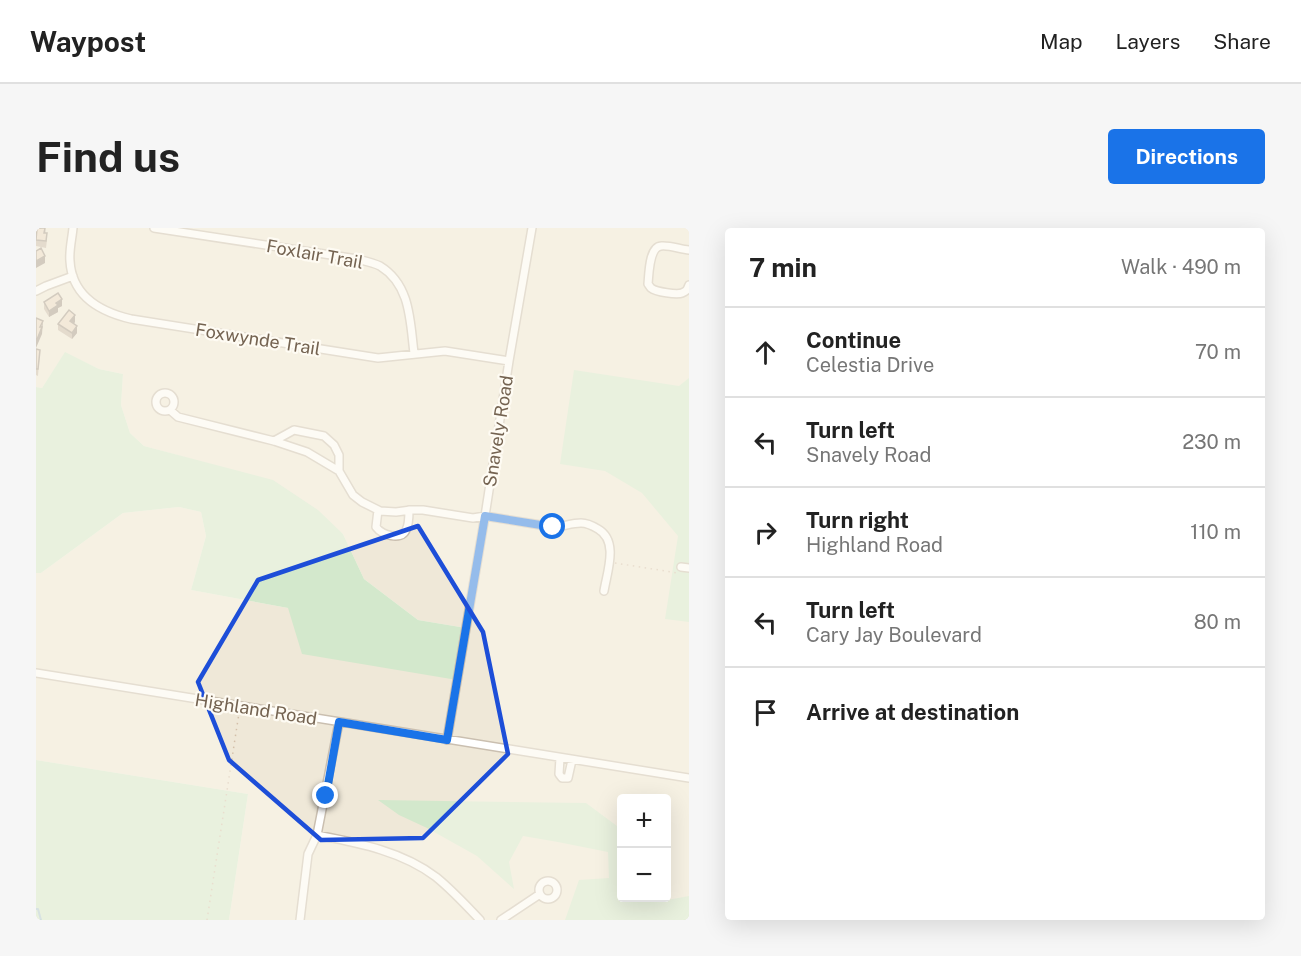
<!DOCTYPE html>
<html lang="en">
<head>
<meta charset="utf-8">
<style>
  body { margin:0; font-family:"Public Sans",sans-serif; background:#f6f6f6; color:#222 }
  .controls { position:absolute; right:18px; bottom:18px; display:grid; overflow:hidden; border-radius:6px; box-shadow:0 6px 24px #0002 }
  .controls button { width:54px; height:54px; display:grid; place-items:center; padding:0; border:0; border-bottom:2px solid #e0e0e0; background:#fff; color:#222; font:30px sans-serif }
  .stop { position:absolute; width:18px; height:18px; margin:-14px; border:4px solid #1a73e8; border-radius:50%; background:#fff }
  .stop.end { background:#1a73e8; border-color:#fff; box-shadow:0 2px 6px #0008 }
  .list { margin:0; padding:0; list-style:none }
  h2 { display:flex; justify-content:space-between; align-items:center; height:78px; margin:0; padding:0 24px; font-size:26px }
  h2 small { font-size:20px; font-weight:400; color:#767676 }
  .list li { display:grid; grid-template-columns:39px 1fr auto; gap:18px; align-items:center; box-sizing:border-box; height:90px; padding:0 24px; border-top:2px solid #e0e0e0 }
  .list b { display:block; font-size:22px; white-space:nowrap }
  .list p { margin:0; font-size:20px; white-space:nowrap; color:#767676 }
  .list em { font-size:20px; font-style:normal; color:#767676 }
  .icon { flex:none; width:33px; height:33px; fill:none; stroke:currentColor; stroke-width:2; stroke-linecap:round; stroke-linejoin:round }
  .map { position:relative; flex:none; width:653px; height:692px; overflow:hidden; border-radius:6px }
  header { display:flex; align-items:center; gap:36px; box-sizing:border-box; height:84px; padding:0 30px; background:#fff; border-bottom:2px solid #e0e0e0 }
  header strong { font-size:28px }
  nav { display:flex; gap:33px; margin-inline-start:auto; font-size:21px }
  .intro { display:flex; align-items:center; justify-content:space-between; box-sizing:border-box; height:144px; padding:0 36px }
  h1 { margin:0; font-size:42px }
  .button { padding:15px 27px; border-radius:6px; background:#1a73e8; color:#fff; font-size:21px; font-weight:700 }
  main { display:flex; gap:36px; padding:0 36px }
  aside { flex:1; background:#fff; border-radius:6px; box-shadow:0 6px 24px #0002 }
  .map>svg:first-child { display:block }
  .residential { fill:#efe8d8; fill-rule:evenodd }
  .green { fill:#d3e8cc }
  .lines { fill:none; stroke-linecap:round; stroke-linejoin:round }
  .stream { stroke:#aac7d4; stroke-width:2 }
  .minor-casing { stroke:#cabfb0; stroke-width:10 }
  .path { stroke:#d3bfa9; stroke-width:1.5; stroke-dasharray:1.5 4.5; stroke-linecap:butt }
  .minor { stroke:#fff; stroke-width:7 }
  .wall { fill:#c8b9a7 }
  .shaded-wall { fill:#a29688 }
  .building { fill:#e8d7c2; stroke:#a29688; stroke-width:1.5 }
  .route { stroke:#1a73e8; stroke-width:8 }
  .marked { fill:none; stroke:#1d4ed8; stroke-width:4.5; stroke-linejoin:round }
  .labels { text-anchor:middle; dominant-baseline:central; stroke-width:4.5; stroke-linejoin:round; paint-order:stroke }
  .street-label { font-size:18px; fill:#746351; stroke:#fefbf3 }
</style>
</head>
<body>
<header>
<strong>Waypost</strong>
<nav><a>Map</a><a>Layers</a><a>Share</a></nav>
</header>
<div class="intro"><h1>Find us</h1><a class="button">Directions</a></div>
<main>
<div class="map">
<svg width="653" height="692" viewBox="0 0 653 692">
  <rect width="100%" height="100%" fill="#fbf7ec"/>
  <path class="residential" d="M0,0H653V692H193L212,566L0,532V345H5L87,285L143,279L165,284L170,308L155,362L252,380L430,400L382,392L328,351L307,306L237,253L108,218L94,205L85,177L87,146L63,141L29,125L6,160L0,159ZM586,570H630V670H586Z"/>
  <path class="green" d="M29,124L63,141L87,146L85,177L94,205L108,218L237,252L282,282L307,306L328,351L382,392L430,400L421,452L266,426L252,380L155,362L170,308L165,284L143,279L87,285L5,345H0V159L6,160Z
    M538,142L643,158L653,150V394L629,391L642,308L606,265L569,243L524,236Z
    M0,532L212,566L193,692H0Z
    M342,572L550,575L585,601L586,670H600L626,673L653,668V692H529L543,652L573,650L572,624L522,614L487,608L473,634L478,661L441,628L391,600L363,587Z"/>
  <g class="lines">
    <path class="stream" d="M0,681H2L5,692"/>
    <defs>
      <path id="minor" d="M37,0C36,11 33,22 34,33C36,69 65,84 95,91L342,130L409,123L473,133
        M118,0L321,31C329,33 338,35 344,38C375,57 374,94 378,125
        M653,22C644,21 633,17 625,18C613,19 613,46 612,56C613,57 614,59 615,60C620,64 641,67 646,65C651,63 651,62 653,57
        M0,63L10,58L37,48
        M120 174a9 9 0 1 1 18 0a9 9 0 1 1-18 0Z
        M134,182L142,189L238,213L271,224L303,243V227L298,217L288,208L258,202L238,213
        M303,243L317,267L326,274L344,283L360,284L375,282H387L437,290L449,288L517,299C526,299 535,295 545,295C551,295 557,298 562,301C583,313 571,344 568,363
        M342,282L340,299C346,307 365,313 370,302C373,297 373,288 373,282
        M645,339L653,340
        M0,445L653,550
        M411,512L449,288L473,133L496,0
        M524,530L523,546L526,550H532L536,532
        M281,607C322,615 366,623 400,649C416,662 430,677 444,692
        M503 662a9 9 0 1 1 18 0a9 9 0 1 1-18 0Z
        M264,692L272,626L281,607L303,494
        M465,692L504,666"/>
    </defs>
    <use href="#minor" class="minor-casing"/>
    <path class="path" d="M579,335L642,345
      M171,692L203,485"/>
    <use href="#minor" class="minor"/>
  </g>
  <path class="wall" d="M9,0L11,12L10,20L0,18V12Z
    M8,74L26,78L22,80V84L13,89L8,81Z
    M39,94L38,96L41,105L36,111L22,102V96Z
    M0,121L4,122L2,148L0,147Z"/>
  <path class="shaded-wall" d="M9,28V35L0,40V33Z
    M26,71V78L22,80V84L13,89V83L20,75Z
    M39,87V94L34,100V93Z
    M7,93L6,106L0,120V114Z
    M41,98V105L36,111V105Z"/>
  <path class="building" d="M1,0H9L8,5H11L10,13L0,12Z
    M5,20L9,28L0,33V23Z
    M22,65L26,71L20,75L22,77L13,83L8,74Z
    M33,82L39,87L34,93L41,98L36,105L22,96Z
    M0,90L7,93L4,99H6L0,114Z
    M0,121L4,122L2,141H0Z"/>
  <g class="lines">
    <path class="route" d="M290,568L303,494L411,512L449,288L517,299"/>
  </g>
  <path d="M0 0H653V692H0ZM382,298L447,404L472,526L387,610L285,612L193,532L162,454L222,352Z" fill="#fbf7ec" fill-opacity=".55" fill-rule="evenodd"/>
  <path class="marked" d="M382,298L447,404L472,526L387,610L285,612L193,532L162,454L222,352Z"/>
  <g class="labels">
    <g class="street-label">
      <text transform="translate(279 26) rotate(10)">Foxlair Trail</text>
      <text transform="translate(222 111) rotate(9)">Foxwynde Trail</text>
      <text transform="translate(462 203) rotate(-81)">Snavely Road</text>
      <text transform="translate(220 481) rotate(9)">Highland Road</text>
    </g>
  </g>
</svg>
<div class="controls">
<button>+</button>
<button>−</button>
</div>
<div class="stop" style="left:517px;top:299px"></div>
<div class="stop end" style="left:290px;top:568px"></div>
</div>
<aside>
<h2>7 min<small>Walk · 490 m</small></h2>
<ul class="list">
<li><svg class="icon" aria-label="ahead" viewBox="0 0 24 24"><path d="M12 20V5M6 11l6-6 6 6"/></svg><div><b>Continue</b><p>Celestia Drive</p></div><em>70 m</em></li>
<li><svg class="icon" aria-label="left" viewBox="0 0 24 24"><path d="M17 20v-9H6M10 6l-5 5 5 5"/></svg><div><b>Turn left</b><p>Snavely Road</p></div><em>230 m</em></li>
<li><svg class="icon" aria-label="right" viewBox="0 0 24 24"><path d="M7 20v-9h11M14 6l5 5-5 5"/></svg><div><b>Turn right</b><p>Highland Road</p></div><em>110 m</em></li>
<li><svg class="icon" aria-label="left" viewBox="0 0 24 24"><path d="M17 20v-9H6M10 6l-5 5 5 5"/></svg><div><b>Turn left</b><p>Cary Jay Boulevard</p></div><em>80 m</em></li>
<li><svg class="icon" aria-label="arrive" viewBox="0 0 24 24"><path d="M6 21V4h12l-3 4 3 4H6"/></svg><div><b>Arrive at destination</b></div></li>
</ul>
</aside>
</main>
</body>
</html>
